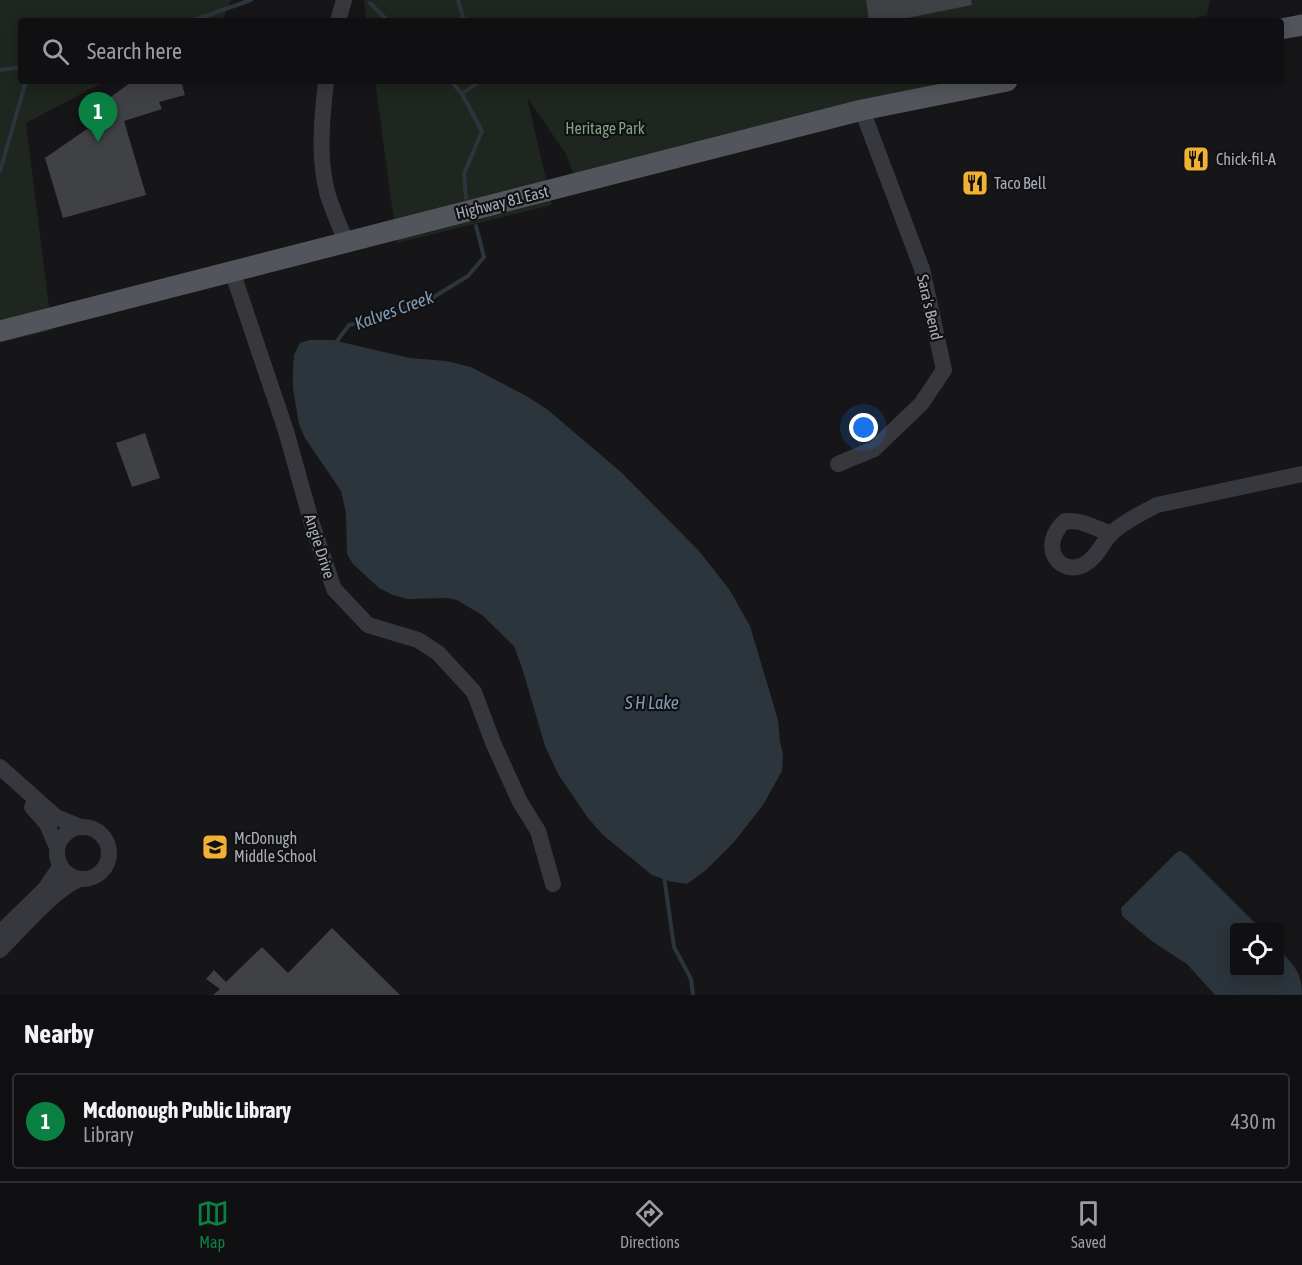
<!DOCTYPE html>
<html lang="en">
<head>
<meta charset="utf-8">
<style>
  body { margin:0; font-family:"Asap Condensed",sans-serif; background:#19191b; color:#f1f3f6 }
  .controls { position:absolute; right:18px; bottom:18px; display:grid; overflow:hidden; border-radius:6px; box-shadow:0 3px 15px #0003 }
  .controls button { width:54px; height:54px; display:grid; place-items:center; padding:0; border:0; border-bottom:2px solid #303032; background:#101012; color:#f1f3f6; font:30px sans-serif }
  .you { position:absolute; left:864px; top:428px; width:21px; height:21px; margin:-15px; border:4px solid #fff; border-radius:50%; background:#1a73e8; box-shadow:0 0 0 9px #1a73e833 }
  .badge { display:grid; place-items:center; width:39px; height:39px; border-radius:50%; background:#0b8043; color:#fff; font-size:20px; font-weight:700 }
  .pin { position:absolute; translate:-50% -50px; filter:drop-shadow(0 2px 3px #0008) }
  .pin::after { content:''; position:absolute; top:32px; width:21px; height:18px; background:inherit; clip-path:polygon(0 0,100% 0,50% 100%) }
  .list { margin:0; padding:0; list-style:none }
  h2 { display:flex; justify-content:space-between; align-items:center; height:78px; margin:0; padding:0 24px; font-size:26px }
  h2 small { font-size:20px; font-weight:400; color:#9c9d9f }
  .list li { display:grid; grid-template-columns:39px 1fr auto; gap:18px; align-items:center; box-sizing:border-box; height:96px; margin:0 12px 12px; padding:0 12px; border:2px solid #303032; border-radius:6px }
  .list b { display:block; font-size:22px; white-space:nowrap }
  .list p { margin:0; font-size:20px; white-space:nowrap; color:#9c9d9f }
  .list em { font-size:20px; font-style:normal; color:#9c9d9f }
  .icon { flex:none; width:33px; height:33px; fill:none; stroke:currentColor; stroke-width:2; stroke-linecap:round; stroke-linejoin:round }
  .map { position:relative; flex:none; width:1302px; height:995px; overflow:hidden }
  .search { position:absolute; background:#101012; box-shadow:0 3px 15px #0003; left:18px; right:18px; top:18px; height:66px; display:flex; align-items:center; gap:15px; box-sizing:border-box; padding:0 21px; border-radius:6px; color:#9c9d9f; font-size:22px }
  .sheet { height:186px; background:#101012 }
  nav { display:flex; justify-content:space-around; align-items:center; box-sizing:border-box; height:84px; border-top:2px solid #303032; background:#101012; font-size:16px; color:#9c9d9f }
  nav a { display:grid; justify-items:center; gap:3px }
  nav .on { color:#0b8043 }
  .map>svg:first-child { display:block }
  .green { fill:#1e261f }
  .water { fill:#2c353c }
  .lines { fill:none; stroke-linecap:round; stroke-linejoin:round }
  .stream { stroke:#2c353c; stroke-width:4 }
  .building { fill:#404145 }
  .minor { stroke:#37383d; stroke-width:16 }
  .major { stroke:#53555c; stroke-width:21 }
  .labels { text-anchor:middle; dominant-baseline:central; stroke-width:4.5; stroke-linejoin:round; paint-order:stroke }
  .park-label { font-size:16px; fill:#7fa381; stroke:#111113 }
  .poi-label { font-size:16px; fill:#a8adb8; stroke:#111113; text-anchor:start }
  .street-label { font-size:16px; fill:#a8adb8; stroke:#111113 }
  .water-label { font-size:18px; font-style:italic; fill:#7f9bb3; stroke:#111113 }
</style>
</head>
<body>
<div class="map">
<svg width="1302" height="995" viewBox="0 0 1302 995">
  <rect width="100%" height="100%" fill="#161618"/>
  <path class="green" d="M0,0H231L223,19L219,21H21V81H106L26,123L52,330L0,343Z
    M364,0H1210L1207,15L1184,21H367Z
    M375,81H959L577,183L566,154L527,97L552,205L397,243Z"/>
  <path class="water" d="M309,340H332L410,358L446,361L471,367L528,397L548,410L622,473L699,551L729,589L750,626L778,720L780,742L783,754L782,771L763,805L734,842L706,870L687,884L669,881L652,875L603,835L588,818L558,774L545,746L523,671L514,646L482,615L457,600L447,598L408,599L393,595L379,588L353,564L347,554L346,513L341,491L305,438L299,424L293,388V371L294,355L300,343Z
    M1180,851L1186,854L1259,927L1234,928V972H1280V950C1294,966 1302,972 1302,995H1215L1187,964L1153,942L1122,916L1121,908L1176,853Z"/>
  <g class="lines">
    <path class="stream" d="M458,0L464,21
      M370,3L388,21
      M191,21L251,0
      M0,70L21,67
      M451,81L462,94L482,131L464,174L466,198
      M462,94L480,81
      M0,171L26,81
      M337,346V341L349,325L379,318L432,298L468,276L484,257L476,226
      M664,876L674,947L691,979L693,995"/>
  </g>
  <path class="building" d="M866,0H971L972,5L892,21H869Z
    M133,81H181L185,95L159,102L162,109L124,121L146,195L63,218L45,158L87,129L99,125L95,108Z
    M145,433L160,478L132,487L116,443Z
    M332,928L400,995H213L220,989L206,979L214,970L226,982L262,947L288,973Z"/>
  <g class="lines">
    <path class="minor" d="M338,21L344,0
      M326,81C322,117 318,157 327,192C332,209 340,227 347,244
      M232,271L286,431L312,524L334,589L368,625L418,640L438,653L474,692L494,745L520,802L538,831L553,884
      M838,464L874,449L921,404L944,370L922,269L862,110
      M1111,533C1092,528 1085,520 1065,521C1037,546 1060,578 1085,564C1099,556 1102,541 1113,532C1125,521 1142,513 1157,505L1302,474
      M0,767L56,817L80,827
      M32,807L47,824L57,848
      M57 853a26 26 0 1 1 52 0a26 26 0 1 1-52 0Z
      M0,933L45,889L60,867
      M0,950C21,929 53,891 79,879"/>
    <path class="major" d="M1281,29L1302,25
      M0,331L862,110L1007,81"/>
  </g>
  <defs>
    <symbol id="restaurant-square" viewBox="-11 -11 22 22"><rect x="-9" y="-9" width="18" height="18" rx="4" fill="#f2b134" stroke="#111113"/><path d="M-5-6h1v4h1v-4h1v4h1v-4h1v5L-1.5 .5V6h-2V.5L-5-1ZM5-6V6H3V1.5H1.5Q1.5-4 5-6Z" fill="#111"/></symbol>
    <symbol id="school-square" viewBox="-11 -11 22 22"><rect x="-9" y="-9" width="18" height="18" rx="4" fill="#f2b134" stroke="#111113"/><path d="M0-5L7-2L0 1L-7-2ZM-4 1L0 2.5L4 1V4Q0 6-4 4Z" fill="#111"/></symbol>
  </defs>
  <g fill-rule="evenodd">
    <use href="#restaurant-square" x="1181" y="144" width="30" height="30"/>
    <use href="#restaurant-square" x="960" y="168" width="30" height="30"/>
    <use href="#school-square" x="200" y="832" width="30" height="30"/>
  </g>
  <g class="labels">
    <g class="park-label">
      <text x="605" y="128">Heritage Park</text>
    </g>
    <g class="poi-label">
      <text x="1216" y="159">Chick-fil-A</text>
      <text x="994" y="183">Taco Bell</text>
      <text x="234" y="838">McDonugh<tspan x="234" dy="18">Middle School</tspan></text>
    </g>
    <g class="street-label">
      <text transform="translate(502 202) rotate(-14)">Highway 81 East</text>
      <text transform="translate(930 307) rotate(77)">Sara's Bend</text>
      <text transform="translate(320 546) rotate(72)">Angie Drive</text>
    </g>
    <g class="water-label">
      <text transform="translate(394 310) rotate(-20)">Kalves Creek</text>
      <text x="652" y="702">S H Lake</text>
    </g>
  </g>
</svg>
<div class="controls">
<button><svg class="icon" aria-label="locate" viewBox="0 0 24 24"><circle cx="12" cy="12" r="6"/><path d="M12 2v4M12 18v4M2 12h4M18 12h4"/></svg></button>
</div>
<div class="you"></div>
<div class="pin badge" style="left:98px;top:142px">1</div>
<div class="search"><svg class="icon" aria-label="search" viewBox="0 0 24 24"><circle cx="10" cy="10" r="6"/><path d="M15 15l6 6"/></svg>Search here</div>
</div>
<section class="sheet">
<h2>Nearby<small></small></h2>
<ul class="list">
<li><span class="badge">1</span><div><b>Mcdonough Public Library</b><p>Library</p></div><em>430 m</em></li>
</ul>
</section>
<nav>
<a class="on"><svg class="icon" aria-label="map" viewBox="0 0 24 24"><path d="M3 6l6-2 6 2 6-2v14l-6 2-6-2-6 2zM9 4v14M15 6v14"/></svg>Map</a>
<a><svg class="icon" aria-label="directions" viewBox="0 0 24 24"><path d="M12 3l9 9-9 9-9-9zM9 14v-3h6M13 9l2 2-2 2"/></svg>Directions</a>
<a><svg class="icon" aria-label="saved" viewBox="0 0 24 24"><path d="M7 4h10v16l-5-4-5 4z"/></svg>Saved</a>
</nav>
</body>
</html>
